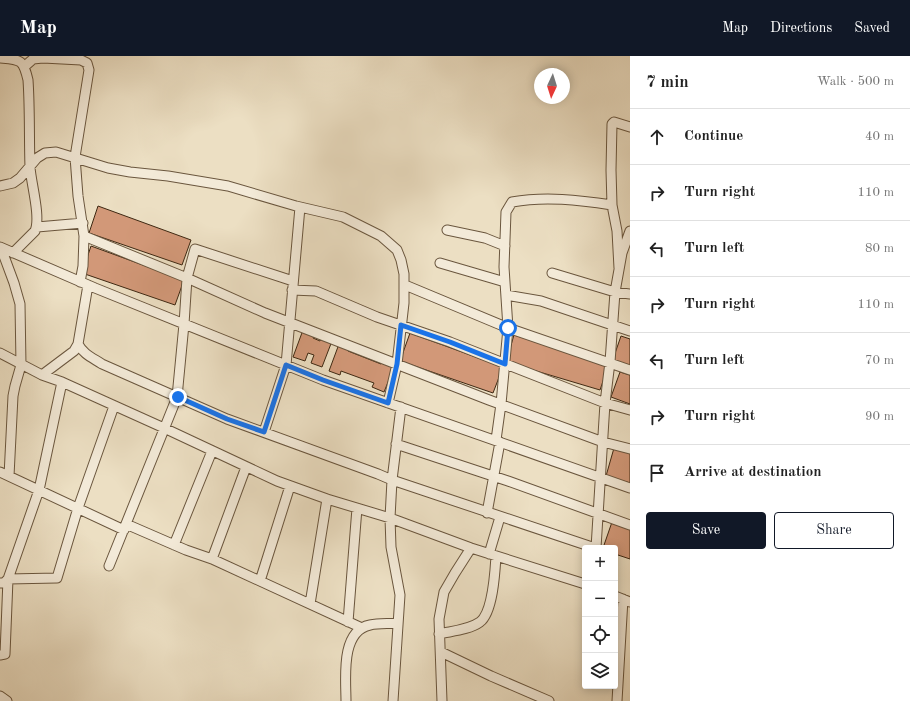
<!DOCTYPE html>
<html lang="en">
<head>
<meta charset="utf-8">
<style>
  body { margin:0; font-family:"Old Standard TT",serif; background:#f6f6f6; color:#222 }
  .controls { position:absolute; right:12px; bottom:12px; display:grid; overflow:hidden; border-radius:4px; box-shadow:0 2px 10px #0003 }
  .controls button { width:36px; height:36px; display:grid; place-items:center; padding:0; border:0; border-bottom:1px solid #e0e0e0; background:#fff; color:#222; font:20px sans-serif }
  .compass { position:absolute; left:534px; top:12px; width:36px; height:36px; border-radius:50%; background:#fff; box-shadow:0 2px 10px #0003; rotate:184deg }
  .stop { position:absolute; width:12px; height:12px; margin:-9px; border:3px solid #1a73e8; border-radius:50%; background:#fff }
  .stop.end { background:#1a73e8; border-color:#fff; box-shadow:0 1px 4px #0008 }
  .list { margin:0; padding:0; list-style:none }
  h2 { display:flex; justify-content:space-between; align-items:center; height:52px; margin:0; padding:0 16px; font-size:17px }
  h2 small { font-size:13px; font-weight:400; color:#767676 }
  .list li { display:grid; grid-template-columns:26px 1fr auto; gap:12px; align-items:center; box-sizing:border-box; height:56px; padding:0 16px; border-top:1px solid #e0e0e0 }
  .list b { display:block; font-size:15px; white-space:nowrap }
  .list em { font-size:13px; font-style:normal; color:#767676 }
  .actions { display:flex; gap:8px; padding:12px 16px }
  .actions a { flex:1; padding:9px 0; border:1px solid #111827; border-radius:4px; text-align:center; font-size:14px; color:#111827 }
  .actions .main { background:#111827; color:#fff }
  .icon { flex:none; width:22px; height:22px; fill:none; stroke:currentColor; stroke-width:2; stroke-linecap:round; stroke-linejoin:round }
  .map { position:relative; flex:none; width:630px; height:645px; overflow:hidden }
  header { display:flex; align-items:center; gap:24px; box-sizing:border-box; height:56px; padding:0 20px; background:#111827; color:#fff }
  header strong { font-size:19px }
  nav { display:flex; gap:22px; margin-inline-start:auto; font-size:14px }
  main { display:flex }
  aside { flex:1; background:#fff }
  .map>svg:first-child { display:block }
  .building { fill:#d29878; stroke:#3e2812 }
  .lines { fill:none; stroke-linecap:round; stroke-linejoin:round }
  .minor-casing { stroke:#6a563e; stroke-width:11 }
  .minor { stroke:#f3ead8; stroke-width:9 }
  .route { stroke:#1a73e8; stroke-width:5 }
</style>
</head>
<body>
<header>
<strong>Map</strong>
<nav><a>Map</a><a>Directions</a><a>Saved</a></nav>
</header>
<main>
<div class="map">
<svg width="630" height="645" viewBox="0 0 630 645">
  <rect width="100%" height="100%" fill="#ecdfc3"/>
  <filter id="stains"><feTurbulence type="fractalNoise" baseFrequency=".005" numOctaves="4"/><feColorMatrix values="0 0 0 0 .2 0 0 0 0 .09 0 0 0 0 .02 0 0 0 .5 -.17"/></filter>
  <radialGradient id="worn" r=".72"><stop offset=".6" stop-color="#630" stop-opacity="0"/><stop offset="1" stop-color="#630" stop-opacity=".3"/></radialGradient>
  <path class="building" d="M98,150L191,184L182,209L89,177Z
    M91,190L184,224L175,249L82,217Z
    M303,274L315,278L313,282L320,285L322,281L332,285L322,311L311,307L314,299L308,297L305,305L293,301Z
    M410,277L503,311L493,337L400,305Z
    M514,279L609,308L600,334L506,306Z
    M621,280L630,283V311L612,306Z
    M339,288L349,292L348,295L381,308L383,305L395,309L384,336L372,331L374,327L341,315L340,319L329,315Z
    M620,316L630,319V348L611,341Z
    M614,392L630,397V427L606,420Z
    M612,466L630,473V503L615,498V492H603Z"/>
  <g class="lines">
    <defs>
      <path id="minor" d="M0,2C21,4 23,3 28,24C30,53 29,82 30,111C31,127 41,161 35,175L13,197
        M25,10L33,3L43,2L81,4L87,7L89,14L75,101L78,140L84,180L83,210L80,226
        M0,130L13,127L20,122L37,102L45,97L56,96L108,112L130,116L168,120L228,130L296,150L343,161L381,180L397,194L401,204L404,218V247L397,308L388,347
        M612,149L611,114L612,68L614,66L630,71
        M37,171L83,167
        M447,174L485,182L505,190
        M84,180L187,222L265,257L489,344L603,386L630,393
        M0,191L95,232L323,324L630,432
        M1,192L14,227L20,248L21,309L15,330L13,340L9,420
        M440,207L505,226
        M552,217L615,236L630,238
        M405,229L508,272L630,314
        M292,234L316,235L377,261L450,286L605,347L630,354
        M506,239L541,245L630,275
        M78,288C83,298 93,302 102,308L227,363L378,418L392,424L595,492
        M0,297L42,319L62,326L164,372L277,425L327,443L390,462L471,492L585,528
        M42,319L74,295L78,288L88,229
        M264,376L286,309L300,151
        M496,384L501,348L508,272L504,211L506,156L512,146C545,140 579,144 612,149L617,175L619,212
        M396,388L508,425L630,469
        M0,416L124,474
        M487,457L500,386
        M126,468L186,494L212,503L362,572
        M174,489L212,395
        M596,492L605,347L610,306L615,236L622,197L630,175
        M489,498L500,461
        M212,503L246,411
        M109,510L177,341L184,268L187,222L195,193L293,225
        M260,525L290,430
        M0,527H4L8,523L39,434L62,326
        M615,540L630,546
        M310,548L327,443
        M348,566L357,452
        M439,578C452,575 469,574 480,566C493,556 495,516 496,500
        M441,596L491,620L549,645
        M0,599L5,598L8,523L57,522L78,452L114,350
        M0,640L7,645
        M346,645C346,623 340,575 370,569C379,567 389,568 398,567
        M393,645L400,539L391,491L390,462L392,424L401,351
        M442,645L439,563L444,536L455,517L471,492
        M617,645L623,543"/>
    </defs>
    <use href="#minor" class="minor-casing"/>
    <use href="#minor" class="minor"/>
  </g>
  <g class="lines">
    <path class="route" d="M178,341L227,363L264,376L286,309L323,324L388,347L397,308L401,269L450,286L505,308L508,272"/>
  </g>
  <rect width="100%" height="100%" filter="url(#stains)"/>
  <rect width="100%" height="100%" fill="url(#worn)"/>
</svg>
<div class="controls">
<button>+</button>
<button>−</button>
<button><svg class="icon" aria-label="locate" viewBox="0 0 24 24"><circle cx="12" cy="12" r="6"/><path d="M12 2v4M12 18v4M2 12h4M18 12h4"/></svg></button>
<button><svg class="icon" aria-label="layers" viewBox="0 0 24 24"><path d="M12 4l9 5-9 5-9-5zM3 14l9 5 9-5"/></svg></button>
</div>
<svg class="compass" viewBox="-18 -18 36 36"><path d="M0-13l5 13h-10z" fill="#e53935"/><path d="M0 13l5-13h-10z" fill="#767676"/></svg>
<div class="stop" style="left:508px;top:272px"></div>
<div class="stop end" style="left:178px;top:341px"></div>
</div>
<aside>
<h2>7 min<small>Walk · 500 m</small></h2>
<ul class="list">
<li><svg class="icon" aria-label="ahead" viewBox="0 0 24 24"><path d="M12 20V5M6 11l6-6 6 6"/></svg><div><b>Continue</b></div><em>40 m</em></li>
<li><svg class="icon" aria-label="right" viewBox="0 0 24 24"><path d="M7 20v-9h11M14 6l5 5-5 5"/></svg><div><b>Turn right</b></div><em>110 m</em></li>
<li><svg class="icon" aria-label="left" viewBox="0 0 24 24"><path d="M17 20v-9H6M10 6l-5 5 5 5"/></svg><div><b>Turn left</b></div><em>80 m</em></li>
<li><svg class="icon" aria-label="right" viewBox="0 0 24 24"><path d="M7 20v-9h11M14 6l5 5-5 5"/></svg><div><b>Turn right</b></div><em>110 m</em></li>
<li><svg class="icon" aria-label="left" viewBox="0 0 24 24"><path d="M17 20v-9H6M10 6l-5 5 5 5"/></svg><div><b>Turn left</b></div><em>70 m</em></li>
<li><svg class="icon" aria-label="right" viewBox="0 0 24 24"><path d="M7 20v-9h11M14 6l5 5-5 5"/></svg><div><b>Turn right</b></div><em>90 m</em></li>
<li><svg class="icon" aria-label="arrive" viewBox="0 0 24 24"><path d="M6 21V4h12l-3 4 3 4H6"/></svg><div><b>Arrive at destination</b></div></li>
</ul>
<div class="actions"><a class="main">Save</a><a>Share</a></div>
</aside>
</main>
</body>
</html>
